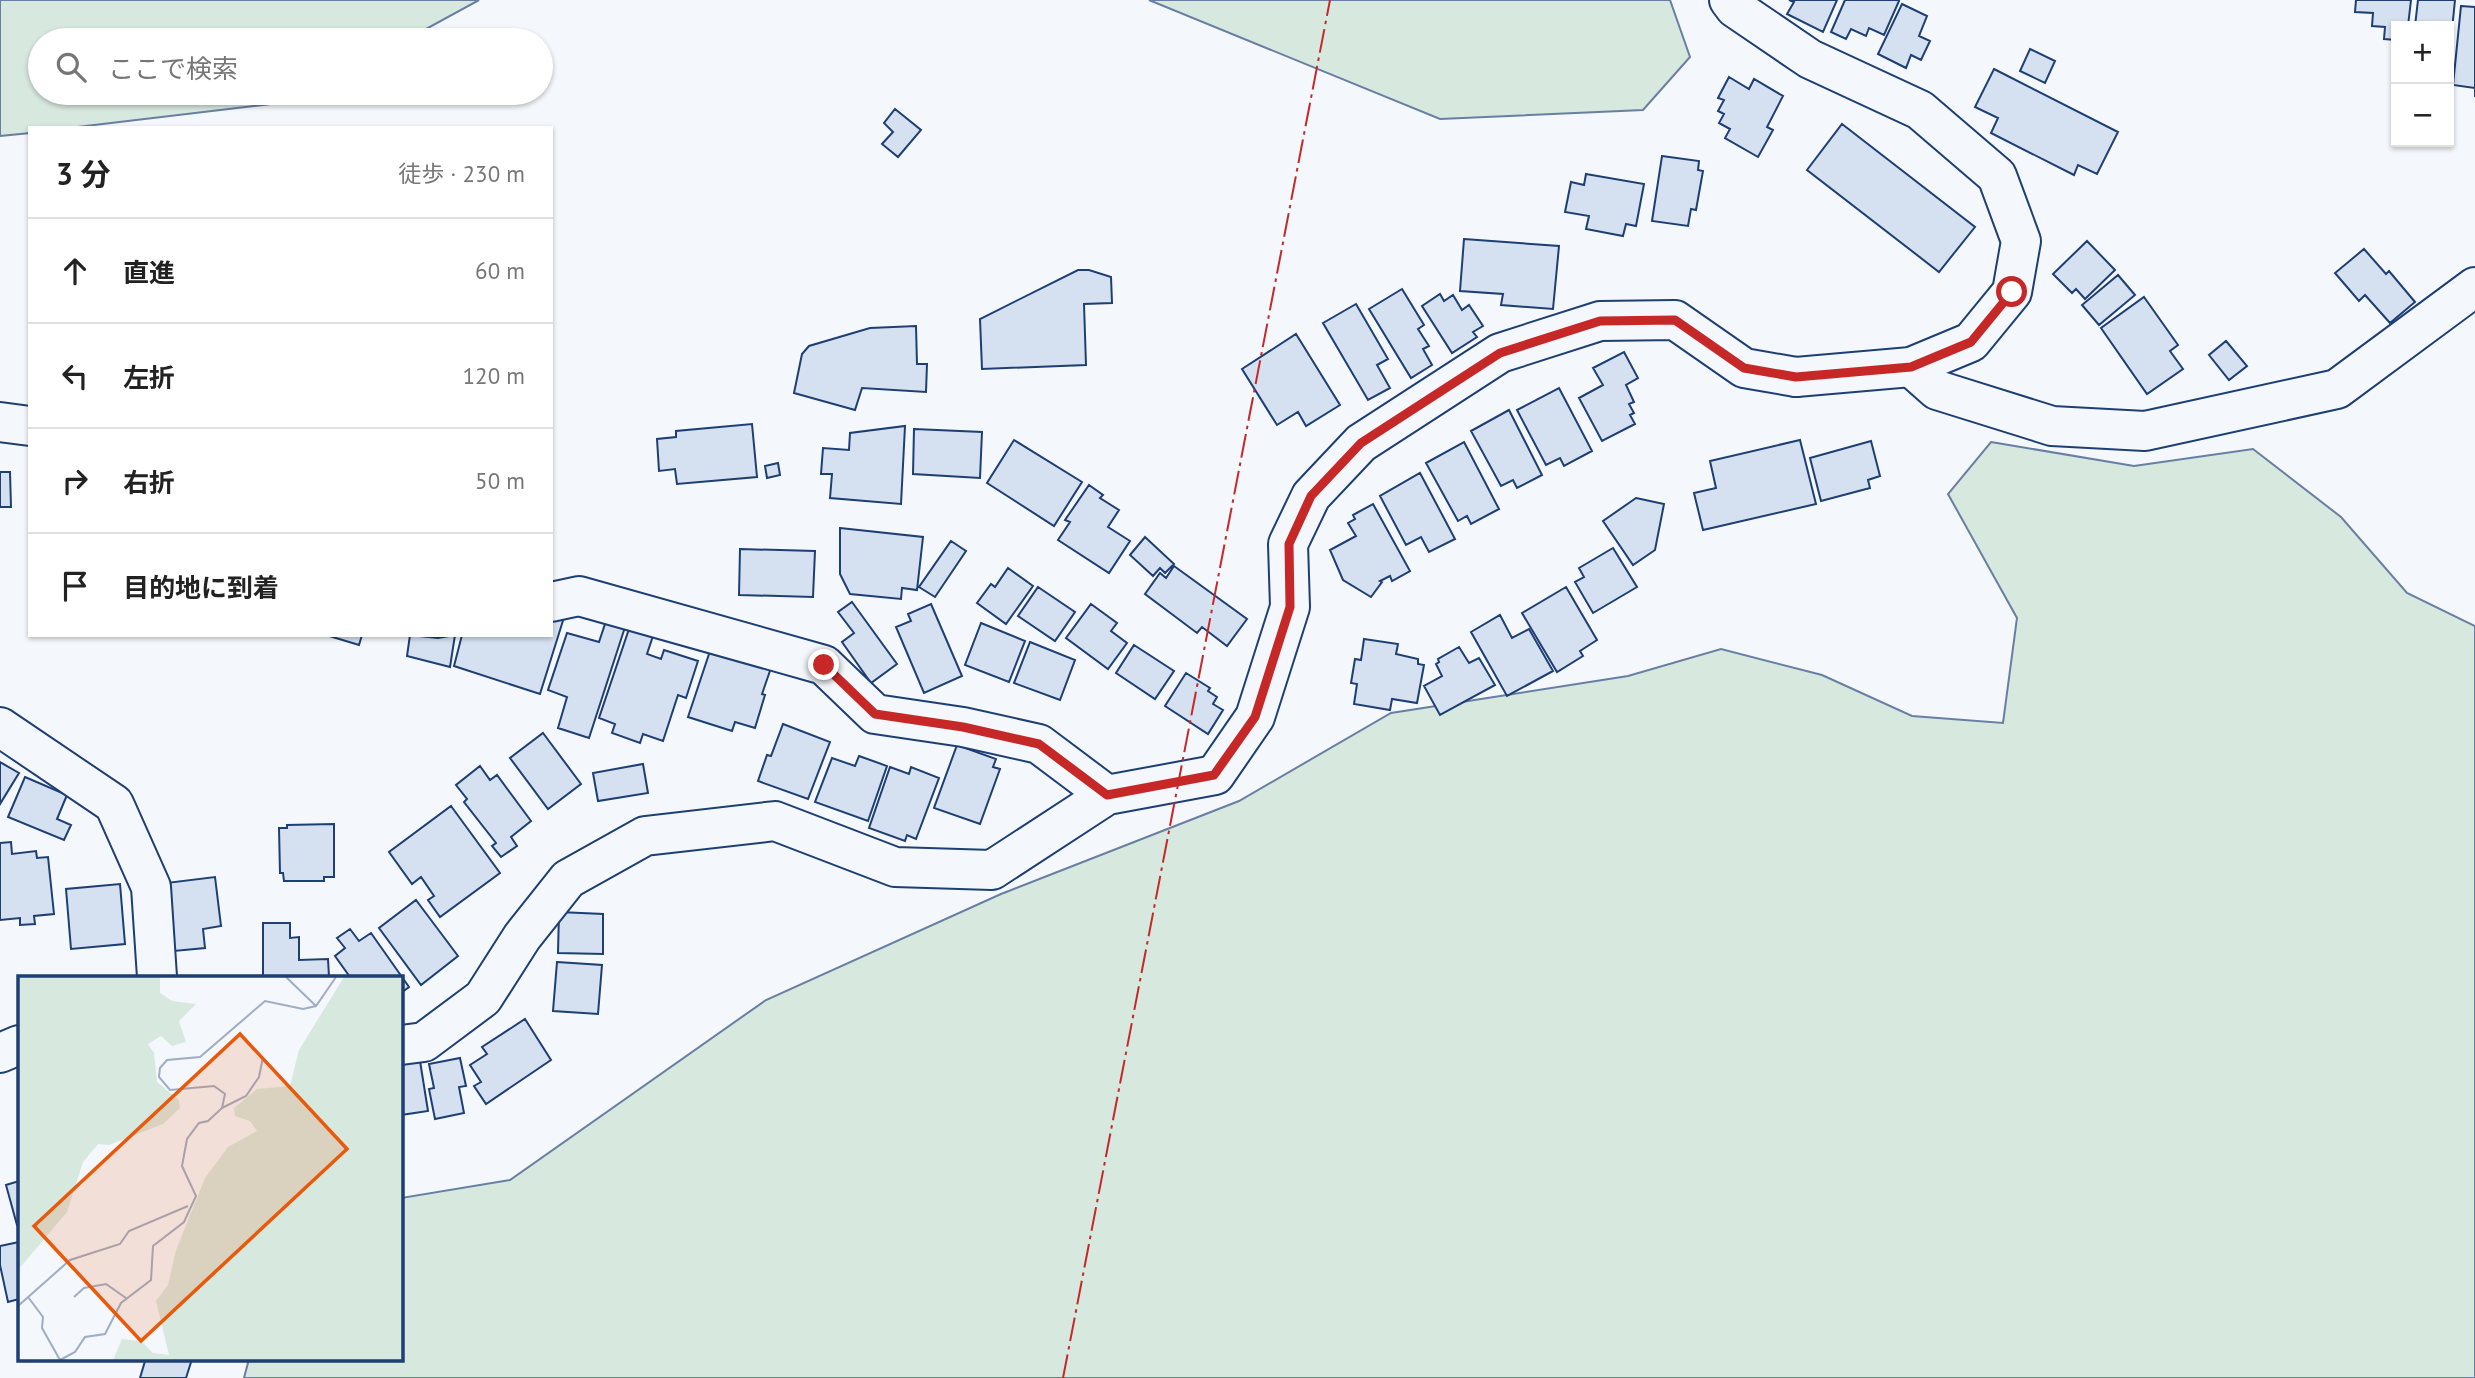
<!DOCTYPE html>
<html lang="ja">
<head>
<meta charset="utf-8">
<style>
  body { margin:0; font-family:"PT Sans","Noto Sans JP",sans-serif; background:#f2f2f2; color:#222 }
  .controls { position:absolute; right:21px; top:21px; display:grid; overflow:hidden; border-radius:0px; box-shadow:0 2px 5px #0004 }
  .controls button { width:63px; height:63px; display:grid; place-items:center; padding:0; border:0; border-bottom:2px solid #e0e0e0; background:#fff; color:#222; font:35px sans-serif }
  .stop { position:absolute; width:21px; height:21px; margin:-16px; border:5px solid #c62828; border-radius:50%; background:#fff }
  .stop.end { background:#c62828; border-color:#fff; box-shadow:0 2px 7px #0008 }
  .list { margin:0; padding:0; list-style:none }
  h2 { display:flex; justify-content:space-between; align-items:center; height:91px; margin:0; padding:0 28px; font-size:30px }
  h2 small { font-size:23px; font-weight:400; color:#767676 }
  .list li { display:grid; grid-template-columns:46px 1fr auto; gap:21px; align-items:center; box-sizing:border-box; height:105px; padding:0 28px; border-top:2px solid #e0e0e0 }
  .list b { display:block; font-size:26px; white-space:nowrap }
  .list em { font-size:23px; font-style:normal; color:#767676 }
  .icon { flex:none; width:38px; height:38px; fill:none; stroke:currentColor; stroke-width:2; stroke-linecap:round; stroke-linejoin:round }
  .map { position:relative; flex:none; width:2475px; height:1378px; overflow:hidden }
  .search { position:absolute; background:#fff; box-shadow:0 2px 5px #0004; left:28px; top:28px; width:525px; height:77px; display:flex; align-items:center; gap:18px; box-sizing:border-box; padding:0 24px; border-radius:38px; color:#767676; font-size:26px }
  .panel { position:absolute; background:#fff; box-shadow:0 2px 5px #0004; left:28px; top:126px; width:525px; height:511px; border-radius:0px }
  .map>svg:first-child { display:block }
  .green { fill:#d7e8df; stroke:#687fa3; stroke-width:2 }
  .building { fill:#d5e0f0; stroke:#1d3f73; stroke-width:2 }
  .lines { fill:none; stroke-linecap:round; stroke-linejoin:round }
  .minor-casing { stroke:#1d3f73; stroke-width:42 }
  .tertiary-casing { stroke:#1d3f73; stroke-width:42 }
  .minor { stroke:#f4f7fb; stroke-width:38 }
  .tertiary { stroke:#f4f7fb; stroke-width:38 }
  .power { stroke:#c62828; stroke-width:2; stroke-dasharray:24 5 3.5 5; stroke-linecap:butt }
  .route { stroke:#c62828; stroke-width:9 }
  .inset-road { fill:none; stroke:#9eadc5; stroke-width:2 }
  .view { fill:#e8590c; fill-opacity:0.15; stroke:#e8590c; stroke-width:3.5 }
  .inset-edge { fill:none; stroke:#1d3f73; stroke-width:3.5 }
</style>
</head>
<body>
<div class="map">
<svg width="2475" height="1378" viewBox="0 0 2475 1378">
  <rect width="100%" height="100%" fill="#f4f7fb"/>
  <path class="green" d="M0,0H479L406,40H40V93H311L296,101L69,128H30V133L0,136Z
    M1149,0H1670L1690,57L1643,110L1440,119Z
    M1991,442L2134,466L2253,449L2341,517L2407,593L2475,626V1378H244L249,1359H401V1198L510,1180L766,1000L1001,894L1239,801L1391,713L1628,676L1721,649L1822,675L1912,716L2003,723L2017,618L1948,494Z"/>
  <path class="building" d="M1789,0H1837L1823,32L1787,14L1794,2Z
    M1845,0H1897L1899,1L1884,35L1869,28L1866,36L1851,29L1846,39L1831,32Z
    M2356,0H2411L2408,26H2396V40L2384,39L2385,27L2372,26L2373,13L2355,12Z
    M2418,0H2455L2449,60V26H2415Z
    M1902,4L1927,16L1919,36L1930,41L1921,60L1911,55L1906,68L1878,54Z
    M2461,6L2475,7V97V88L2453,85Z
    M2030,49L2055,61L2045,83L2020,71Z
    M1994,69L2118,132L2097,174L2078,165L2074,175L1991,133L1998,118L1975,107Z
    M1729,77L1749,89L1754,79L1783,96L1767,127L1773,130L1758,157L1725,138L1730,129L1719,123L1724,114L1718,111L1724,100L1718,98Z
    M895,109L921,130L898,157L882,144L893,132L884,123Z
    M1842,124L1975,227L1939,272L1807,170Z
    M1662,156L1699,161L1698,170L1703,171L1696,210L1691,209L1688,226L1652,221Z
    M1586,174L1644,184L1636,226L1626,224L1623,236L1586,229L1589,216L1565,212L1571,182L1584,185Z
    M1464,239L1559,246L1553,309L1501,305L1503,294L1460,291Z
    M2087,241L2115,270L2085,299L2076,289L2072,293L2053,274Z
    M2364,249L2386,274L2389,271L2415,302L2390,323L2365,295L2359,301L2335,273Z
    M1078,270H1089L1111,277L1112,303L1084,304L1086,365L982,369L980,319Z
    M2118,275L2135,295L2099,325L2082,305Z
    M1402,289L1424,325L1418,329L1429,346L1423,349L1432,365L1411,378L1369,309Z
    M1440,294L1444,301L1453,295L1462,310L1469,305L1483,326L1473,332L1477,337L1452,353L1422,306Z
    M2144,297L2178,345L2170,351L2183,369L2147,394L2101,328Z
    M1356,304L1388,359L1377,365L1390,388L1368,400L1323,323Z
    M916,326L917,364H927L926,392L862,388L855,410L794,393L802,354L809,346L870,328Z
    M1296,334L1340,405L1306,426L1298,412L1277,425L1242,369Z
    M2226,341L2247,366L2229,380L2209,355Z
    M1624,352L1638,378L1626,385L1634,402L1629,404L1634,413L1630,415L1635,424L1602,441L1579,398L1603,385L1593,368Z
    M1559,388L1592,451L1564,466L1560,458L1546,465L1517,410Z
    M1509,410L1542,475L1517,488L1513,480L1501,486L1471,431Z
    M752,424L757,477L677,484L675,469L659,471L657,439L676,437V431Z
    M905,426L901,504L830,498L832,474H821L823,448L849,450L850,433Z
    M914,429L982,432L980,478L913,474Z
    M1014,440L1082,482L1054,526L987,483Z
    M1800,440L1816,504L1703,530L1694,493L1716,488L1710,461Z
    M1871,441L1880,476L1868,480L1870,488L1821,501L1810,458Z
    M1464,442L1499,509L1471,524L1467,516L1458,521L1426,463Z
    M778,463L780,475L767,478L765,466Z
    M0,472H10L11,507H0Z
    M1420,473L1455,539L1429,552L1421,537L1406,545L1380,496Z
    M1089,485L1103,495L1100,498L1119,510L1108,527L1130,541L1109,573L1058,540L1070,522L1065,520Z
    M1636,498L1664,504L1655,550L1633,565L1603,521Z
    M1373,504L1410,571L1392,581L1390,576L1380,581L1382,582L1371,597L1343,580L1330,550L1356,536L1348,523L1355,519L1353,515Z
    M840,528L923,537L917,590L902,588L901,599L850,594L840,574Z
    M1145,537L1174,564L1165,573L1160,568L1153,576L1130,555Z
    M951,541L966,551L935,597L919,587Z
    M1613,548L1637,587L1593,613L1575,582L1584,577L1579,568Z
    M740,549L815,551L813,597L739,595Z
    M1174,566L1247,619L1227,646L1202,627L1197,633L1145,594L1160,573L1166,578Z
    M1008,568L1033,586L1006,624L977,603L991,584L995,587Z
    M1038,587L1075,612L1055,641L1018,616Z
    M1566,587L1597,640L1580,651L1583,656L1557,672L1522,613Z
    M852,602L897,664L871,683L842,642L854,633L838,612Z
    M931,604L962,676L924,693L896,627L911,621L908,614Z
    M1091,604L1117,623L1111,631L1127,643L1108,669L1066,638Z
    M566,611L540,694L454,666L462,635H551V614Z
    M1500,615L1512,638L1529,629L1553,671L1507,696L1471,632Z
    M607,618L626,624L589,738L558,728L567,697L548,690L567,633L599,642Z
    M981,623L1025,641L1009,682L965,665Z
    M630,626L654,633L647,654L661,659L664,650L698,661L686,698L678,695L663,741L643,734L640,743L612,733L615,724L599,718Z
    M326,635H362L359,645Z
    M410,635L438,638L455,635L450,667L407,656Z
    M1364,639L1398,644L1396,654L1418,659V664L1424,665L1417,703L1392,699L1390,710L1354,704L1357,684L1351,683L1355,659L1361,660Z
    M1030,642L1075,660L1060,700L1014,683Z
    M712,645L772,665L762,694L765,695L755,728L735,722L732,731L688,717Z
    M1134,645L1174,671L1155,699L1116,673Z
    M1459,647L1469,663L1479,658L1495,685L1440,715L1424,686L1442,676L1436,664L1439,662L1438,659Z
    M1186,673L1210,688L1208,691L1217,697L1213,704L1223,710L1208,734L1165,706Z
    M783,724L830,742L808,799L758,781L767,755L771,756Z
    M543,733L581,784L548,809L510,758Z
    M957,745L996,759L993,767L1000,769L980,824L934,808Z
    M859,756L887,766L868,821L815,802L832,758L855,766Z
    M0,762L19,773L0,804Z
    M643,764L648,793L598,801L593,773Z
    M480,766L490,780L497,775L531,821L511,837L517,846L501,857L492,846L496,843L464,802L467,799L456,785Z
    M890,767L909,774L911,767L939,778L916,839L907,835L905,841L869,828Z
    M25,777L67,795L57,819L71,825L64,840L8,817Z
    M451,806L500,873L440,917L428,900L434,896L421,877L412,884L389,852Z
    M334,824V877H324V881H284L283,873H280L279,828H287V825Z
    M11,842L12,854L36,851L37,858L48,857L54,914L34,916L35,924L20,925V918L0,920V843Z
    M215,877L221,926L203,929L205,948L174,951L166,883Z
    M120,884L125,944L71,949L66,889Z
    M416,900L458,956L421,985L379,928Z
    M559,912L603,914V954L558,953Z
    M263,923H290V938L299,937V960L328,959L329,977L263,976Z
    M350,929L359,941L371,933L409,987L401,993V977H350L335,956L345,948L337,938Z
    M557,962L602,965L598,1014L553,1011Z
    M525,1019L551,1060L486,1104L474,1086L481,1082L470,1065L487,1054L482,1047Z
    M460,1058L466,1086L459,1087L464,1113L435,1119L429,1089L434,1088L429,1064Z
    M420,1061L428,1111L401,1115V1064Z
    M19,1181V1224L17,1225L6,1185Z
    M19,1242V1299L8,1302L0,1265V1246Z
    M140,1359H192L186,1378H140L145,1361Z"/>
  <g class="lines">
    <defs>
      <path id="minor" d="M1911,367L1937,390L2052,426L2145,431L2337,389L2475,287
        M0,422L30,426
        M551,602L579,596L824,665L875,714L963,727L1039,744L1107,795
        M0,727L114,804L151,887L157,977
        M401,1045L424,1042L483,998L522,937L568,879L645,836L775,821L895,867L992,870L1107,795L1215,775L1255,717L1290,607L1288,544L1311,496L1361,443L1500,353L1600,321L1675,320L1744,368L1796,377
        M0,1053L19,1045"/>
      <path id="tertiary" d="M1729,0L1735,8L1810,59L1920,110L1997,176L2021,241L2012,292L1971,342L1911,367L1796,377"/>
    </defs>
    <use href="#minor" class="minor-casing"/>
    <use href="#tertiary" class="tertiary-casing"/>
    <use href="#minor" class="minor"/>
    <use href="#tertiary" class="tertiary"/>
    <path class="power" d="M1063,1378L1330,0"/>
  </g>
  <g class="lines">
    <path class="route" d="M824,665L875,714L963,727L1039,744L1107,795L1214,775L1255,717L1290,607L1289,544L1311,496L1361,443L1500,353L1600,321L1675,320L1744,368L1796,377L1911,367L1971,342L2012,292"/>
  </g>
  <g transform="translate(18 976)">
    <rect width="385" height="385" fill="#f4f7fb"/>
    <path d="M0,1H142V17L154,25L178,28L161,45L168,66L154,70L143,60L130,68L136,77L139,106L161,124L162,132L145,148L91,169L80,168L65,186L49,236L0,294ZM326,1H385V384H95L104,363L123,365L135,377L151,379L138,325L150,309L158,274L187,202L210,171L239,155L232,145L217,140L216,132L239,113L272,110L281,74Z" fill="#d7e8df"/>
    <path class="inset-road" d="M268,1L298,30M204,132L228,120L241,101L245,81M10,321L25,341L24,352L42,384M56,321L66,312L88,308L108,322M0,330L52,284L102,268L111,255L170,230M42,384L57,376L67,361L87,358L103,327L133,304L135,270L166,246L178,220L164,190L169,163L181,147L190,145L204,132L207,118L196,110L152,114L141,101L142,92L149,84L182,81L247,25L285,33L298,30L318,1"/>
    <path class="view" d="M222,58L329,173L123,365L16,250Z"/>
    <rect width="385" height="385" class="inset-edge"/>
  </g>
</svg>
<div class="controls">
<button>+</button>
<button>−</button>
</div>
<div class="stop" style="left:2012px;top:292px"></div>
<div class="stop end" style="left:824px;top:665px"></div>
<div class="search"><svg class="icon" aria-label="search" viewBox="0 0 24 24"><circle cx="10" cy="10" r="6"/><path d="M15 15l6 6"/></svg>ここで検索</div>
<section class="panel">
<h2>3 分<small>徒歩 · 230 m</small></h2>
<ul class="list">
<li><svg class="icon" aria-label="ahead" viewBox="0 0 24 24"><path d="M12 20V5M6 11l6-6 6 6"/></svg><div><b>直進</b></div><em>60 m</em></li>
<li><svg class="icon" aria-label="left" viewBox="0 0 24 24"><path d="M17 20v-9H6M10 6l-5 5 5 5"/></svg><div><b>左折</b></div><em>120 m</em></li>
<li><svg class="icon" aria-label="right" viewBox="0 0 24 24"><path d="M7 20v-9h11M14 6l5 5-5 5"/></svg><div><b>右折</b></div><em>50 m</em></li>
<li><svg class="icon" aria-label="arrive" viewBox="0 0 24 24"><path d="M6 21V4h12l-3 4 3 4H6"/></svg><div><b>目的地に到着</b></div></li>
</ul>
</section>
</div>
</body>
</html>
